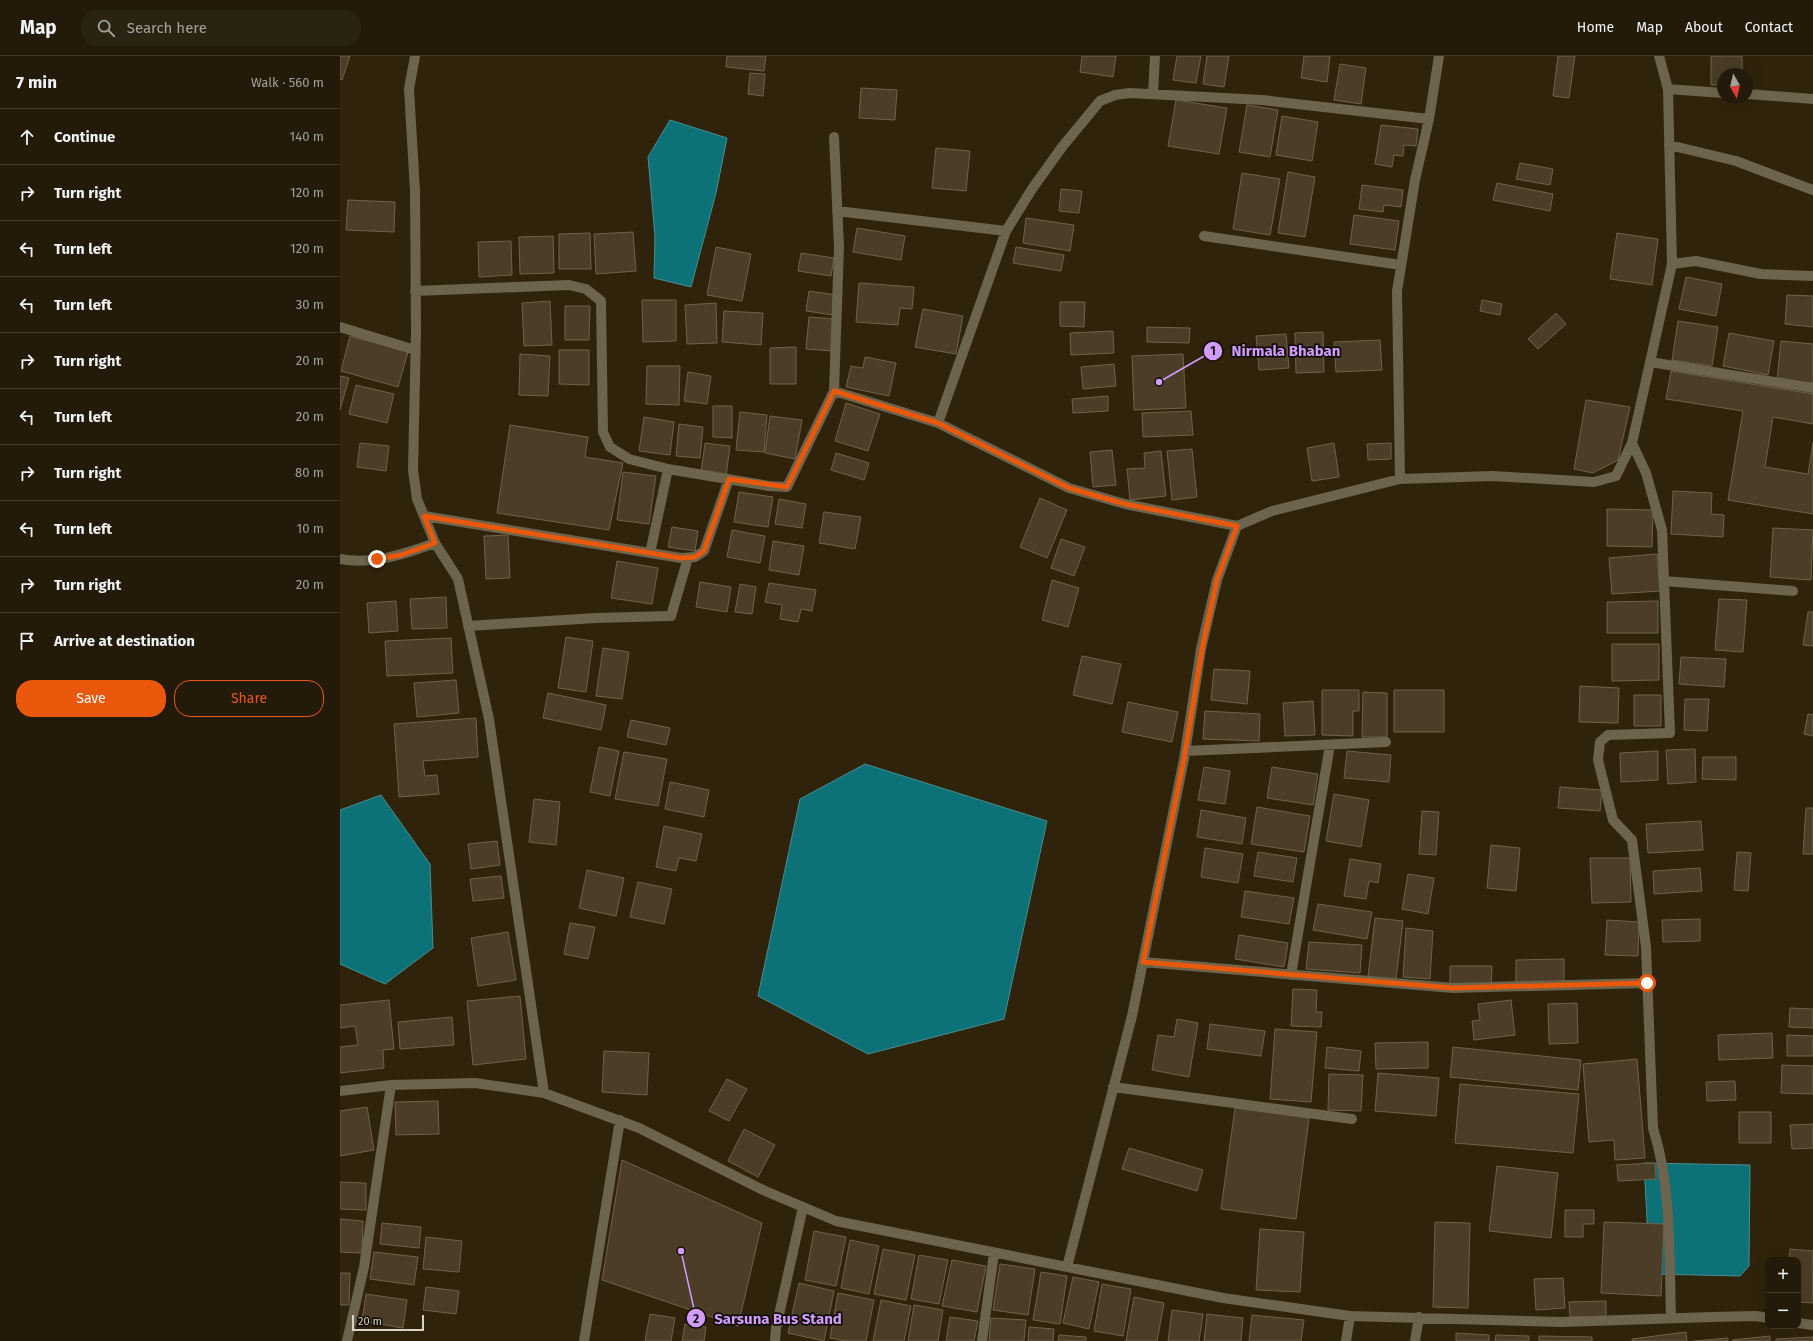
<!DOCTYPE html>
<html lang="en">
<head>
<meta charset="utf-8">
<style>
  body { margin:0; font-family:"Fira Sans",sans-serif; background:#2b2312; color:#f1f3f6 }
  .controls { position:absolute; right:12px; bottom:12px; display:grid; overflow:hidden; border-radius:8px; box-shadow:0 4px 16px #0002 }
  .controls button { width:36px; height:36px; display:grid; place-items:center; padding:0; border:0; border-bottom:1px solid #40382a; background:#231a09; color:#f1f3f6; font:20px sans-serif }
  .compass { position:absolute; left:1377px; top:12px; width:36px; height:36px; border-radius:50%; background:#231a09; box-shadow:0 4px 16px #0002; rotate:172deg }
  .scale { position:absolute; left:12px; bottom:10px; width:72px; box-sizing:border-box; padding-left:4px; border:2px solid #dad2c5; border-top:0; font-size:11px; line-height:14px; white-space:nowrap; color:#dad2c5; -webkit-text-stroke:3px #130d05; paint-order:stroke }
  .stop { position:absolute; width:12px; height:12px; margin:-9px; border:3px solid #ea580c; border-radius:50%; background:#fff }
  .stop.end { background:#ea580c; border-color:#fff; box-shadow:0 1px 4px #0008 }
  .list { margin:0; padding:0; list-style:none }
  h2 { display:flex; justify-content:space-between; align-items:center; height:52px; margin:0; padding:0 16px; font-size:17px }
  h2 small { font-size:13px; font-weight:400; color:#a3a19c }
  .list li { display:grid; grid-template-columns:26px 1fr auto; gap:12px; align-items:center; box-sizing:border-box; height:56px; padding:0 16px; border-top:1px solid #40382a }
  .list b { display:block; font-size:15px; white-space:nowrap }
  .list em { font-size:13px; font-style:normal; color:#a3a19c }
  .actions { display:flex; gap:8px; padding:12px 16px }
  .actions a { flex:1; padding:9px 0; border:1px solid #ea580c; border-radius:16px; text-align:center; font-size:14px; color:#ea580c }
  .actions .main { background:#ea580c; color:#fff }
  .icon { flex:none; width:22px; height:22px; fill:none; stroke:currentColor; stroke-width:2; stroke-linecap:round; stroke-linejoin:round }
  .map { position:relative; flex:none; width:1473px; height:1285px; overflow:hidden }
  header { display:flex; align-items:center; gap:24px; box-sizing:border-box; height:56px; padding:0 20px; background:#231a09; border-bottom:1px solid #40382a }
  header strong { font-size:19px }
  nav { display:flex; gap:22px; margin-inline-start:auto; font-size:14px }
  .search { width:280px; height:36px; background:#2b2312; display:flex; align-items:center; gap:10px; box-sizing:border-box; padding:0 14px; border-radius:16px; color:#a3a19c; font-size:15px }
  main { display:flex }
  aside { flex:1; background:#231a09 }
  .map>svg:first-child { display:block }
  .water { fill:#0d7178; stroke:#4a8e8f }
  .building { fill:#4b3d27; stroke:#70624a }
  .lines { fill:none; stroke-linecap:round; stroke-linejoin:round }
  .minor { stroke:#6c644c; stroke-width:10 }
  .route { stroke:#ea580c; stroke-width:5 }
  .leader { fill:none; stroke:#d09dff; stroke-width:1.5 }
  .callout-dot { fill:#d09dff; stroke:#130d05; stroke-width:1.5 }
  .mark-label { font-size:12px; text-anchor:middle; font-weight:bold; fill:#111 }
  .callout-label { font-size:15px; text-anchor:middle; font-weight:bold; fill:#d09dff; stroke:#130d05; stroke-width:3.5; stroke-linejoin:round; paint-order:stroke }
</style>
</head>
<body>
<header>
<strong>Map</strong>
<div class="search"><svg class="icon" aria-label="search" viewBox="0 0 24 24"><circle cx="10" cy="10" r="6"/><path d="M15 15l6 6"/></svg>Search here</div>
<nav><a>Home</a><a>Map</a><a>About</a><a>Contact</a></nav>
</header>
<main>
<aside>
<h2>7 min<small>Walk · 560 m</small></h2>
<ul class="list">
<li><svg class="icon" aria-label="ahead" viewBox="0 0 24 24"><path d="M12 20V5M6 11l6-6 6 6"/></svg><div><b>Continue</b></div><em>140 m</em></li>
<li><svg class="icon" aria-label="right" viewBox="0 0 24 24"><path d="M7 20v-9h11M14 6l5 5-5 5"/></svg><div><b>Turn right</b></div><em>120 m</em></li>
<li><svg class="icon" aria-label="left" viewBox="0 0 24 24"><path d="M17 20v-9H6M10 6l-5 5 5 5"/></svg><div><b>Turn left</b></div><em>120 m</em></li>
<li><svg class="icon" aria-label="left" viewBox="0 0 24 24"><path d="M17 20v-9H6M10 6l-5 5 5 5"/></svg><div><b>Turn left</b></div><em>30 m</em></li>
<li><svg class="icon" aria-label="right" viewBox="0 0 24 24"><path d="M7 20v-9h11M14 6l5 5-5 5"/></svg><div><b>Turn right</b></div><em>20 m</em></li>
<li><svg class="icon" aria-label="left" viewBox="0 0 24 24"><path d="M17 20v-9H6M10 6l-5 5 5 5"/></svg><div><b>Turn left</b></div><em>20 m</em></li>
<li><svg class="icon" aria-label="right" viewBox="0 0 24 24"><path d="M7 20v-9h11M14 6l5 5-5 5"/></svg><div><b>Turn right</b></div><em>80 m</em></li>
<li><svg class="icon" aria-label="left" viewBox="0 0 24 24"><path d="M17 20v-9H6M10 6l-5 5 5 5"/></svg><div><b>Turn left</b></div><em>10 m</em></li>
<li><svg class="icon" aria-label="right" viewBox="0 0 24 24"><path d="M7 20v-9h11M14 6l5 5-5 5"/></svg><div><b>Turn right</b></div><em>20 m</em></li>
<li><svg class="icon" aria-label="arrive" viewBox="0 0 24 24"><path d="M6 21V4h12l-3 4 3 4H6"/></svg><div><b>Arrive at destination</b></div></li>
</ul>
<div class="actions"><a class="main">Save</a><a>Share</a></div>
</aside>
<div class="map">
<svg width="1473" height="1285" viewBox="0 0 1473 1285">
  <rect width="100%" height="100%" fill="#2f230c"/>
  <path class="water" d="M330,64L387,82L376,137L351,231L314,222L315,180L308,101Z
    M525,708L707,765L664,963L528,998L418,940L460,743Z
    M41,739L90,808L93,892L45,928L0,908V754Z
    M1304,1107L1410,1109L1409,1210L1400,1220L1310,1218Z"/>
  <path class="building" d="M0,0H10L2,24L0,23Z
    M387,0H426L424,15L386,11Z
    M742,0H776L773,21L740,16Z
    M837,0H861L856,27L833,24Z
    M867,0H889L884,31L863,28Z
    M964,0H990L987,26L961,22Z
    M1218,0H1235L1229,42L1213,40Z
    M1371,0H1402V18H1383V29H1371Z
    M1000,8L1026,12L1021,48L994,44Z
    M410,17L425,18L423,40L408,38Z
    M521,32L557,34L555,64L519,62Z
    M836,44L887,52L879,98L828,90Z
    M907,49L938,54L930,101L899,96Z
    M942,60L978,66L972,105L936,99Z
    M1041,69L1078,73L1076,90L1064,89L1063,100L1054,99L1052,111L1035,108Z
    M596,92L630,95L626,135L592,132Z
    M1180,107L1213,113L1210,129L1176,123Z
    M948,116L975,121L965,181L938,177Z
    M902,117L940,123L930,179L893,173Z
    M1157,127L1213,138L1210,155L1153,144Z
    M1022,129L1063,134L1061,151L1044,149L1043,156L1019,153Z
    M721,133L742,135L739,157L719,155Z
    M8,144L55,146L54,176L6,174Z
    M1014,159L1059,165L1055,194L1010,188Z
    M686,162L734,169L730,195L683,187Z
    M517,172L565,180L561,204L513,196Z
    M293,176L296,215L256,218L254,178Z
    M250,177L251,213H219V178Z
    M1277,177L1318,183L1312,229L1270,223Z
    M213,180L214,217L180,218L179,181Z
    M171,185L172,219L139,221L138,186Z
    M376,191L411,198L402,245L367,239Z
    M676,191L724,199L721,215L673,207Z
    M461,197L494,202L491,220L458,215Z
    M1346,221L1382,228L1376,260L1339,253Z
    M519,227L574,231L572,253L560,252L558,269L516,266Z
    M469,235L496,239L493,259L466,255Z
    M1447,239L1473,240V271L1445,268Z
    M302,244H336V285L303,286Z
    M1142,244L1162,248L1160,259L1140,255Z
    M210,245L212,289L184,290L182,247Z
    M720,246H745L744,271L720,270Z
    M376,247L377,287L347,288L345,249Z
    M225,250H250L249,284H225Z
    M583,253L623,260L616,298L575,291Z
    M384,255L423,257L421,289L382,286Z
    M1216,257L1226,268L1198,293L1188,283Z
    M469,261L495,263L492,295L466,293Z
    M1338,265L1378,271L1372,310L1332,304Z
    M807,271L850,272L849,287L807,286Z
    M773,275L774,297L731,299L730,277Z
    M983,276L984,316L956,317L955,277Z
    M1389,277L1434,285L1428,319L1383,310Z
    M946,278L949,312L919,314L916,280Z
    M10,280L68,296L58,331L1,315Z
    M1040,284L1042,314L996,316L994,286Z
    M1441,285L1473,288V327L1437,324Z
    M456,291V328H430V292Z
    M219,294H249V329L219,328Z
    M180,298L210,300L208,340L179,339Z
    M843,298L846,352L794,354L792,300Z
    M525,301L556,307L549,340L506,331L511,310L523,312Z
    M774,308L776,330L743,333L741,311Z
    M307,310H340L339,349L306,348Z
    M1331,315L1473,338V368L1433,361L1425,411L1468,418L1473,386V458L1388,444L1403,355L1326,343Z
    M348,316L371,320L367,348L344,345Z
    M0,320L9,322L0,354Z
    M16,329L54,338L47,367L9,358Z
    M768,340V355L733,357L732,343Z
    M1246,344L1290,351L1278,404L1253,417L1234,413Z
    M506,347L540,358L528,395L495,385Z
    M373,350H392V382L373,381Z
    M851,355L853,379L803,381L802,357Z
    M400,356L427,359L424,396L396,394Z
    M430,360L462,364L455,403L425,397Z
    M304,361L334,366L330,399L299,395Z
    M339,368L363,371L360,402L336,400Z
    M170,369L248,381L245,401L283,407L269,474L157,457Z
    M20,387L49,390L46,415L17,411Z
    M365,387L390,390L386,420L361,417Z
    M994,387L999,421L972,425L967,392Z
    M1051,387V403L1028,404L1027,388Z
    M852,393L857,441L832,444L827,395Z
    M772,394L776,429L753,431L750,396Z
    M821,395L826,440L790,444L787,413L805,412L804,397Z
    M496,397L529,407L524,424L491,414Z
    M283,416L316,420L309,468L277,464Z
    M1333,435L1372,437L1371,458L1384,459L1383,481L1331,478Z
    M399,436L433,441L428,471L394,466Z
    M700,442L727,454L707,502L680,491Z
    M439,443L466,448L462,472L435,468Z
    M1267,453L1313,454L1312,491L1267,490Z
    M484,456L521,461L515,493L479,487Z
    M332,471L358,475L355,495L328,491Z
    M1433,472L1473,474L1471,524L1430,521Z
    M392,474L425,480L420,507L387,501Z
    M168,479L170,522L146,523L144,480Z
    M721,483L745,491L734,520L711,512Z
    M433,485L464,490L459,519L429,514Z
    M1317,498L1320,535L1272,538L1269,502Z
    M277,505L318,512L312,548L271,542Z
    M712,524L739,532L728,571L702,564Z
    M360,526L391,531L387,556L356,551Z
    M429,527L476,534L472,555L461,553L458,566L440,563L442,549L425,546Z
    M400,528L416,531L412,558L395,556Z
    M106,541L107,572L72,573L70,543Z
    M1379,543L1407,544L1403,596L1375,594Z
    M56,545L58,575L29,577L27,547Z
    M1318,545V577H1267V546Z
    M1468,556H1473V590L1463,589Z
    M226,581L253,585L246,636L218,632Z
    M111,582L113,617L47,620L45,585Z
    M1272,588H1319V624L1272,625Z
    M263,592L289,596L282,643L256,640Z
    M742,600L781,608L772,648L733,639Z
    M1341,601L1386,603L1384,631L1339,628Z
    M874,613L910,615L907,648L871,644Z
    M116,624L119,657L77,661L74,627Z
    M1240,630L1279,632L1278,667L1239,666Z
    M982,634H1019V655H1013V680L982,679Z
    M1054,634H1104V676H1054Z
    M1023,636L1047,637V681H1022Z
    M208,637L266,649L261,674L203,662Z
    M1294,639H1321V670H1294Z
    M1345,643H1369L1367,675L1344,674Z
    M973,645L975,679L945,680L943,647Z
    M788,646L838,656L832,686L782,676Z
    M865,655L920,658L919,685L863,683Z
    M1468,658L1473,659V680L1464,678Z
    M136,662L138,701L83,705L85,720L97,719L99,738L59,741L54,668Z
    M291,664L330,672L326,689L287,681Z
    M259,691L279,695L270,740L250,736Z
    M1355,693L1356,726L1328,728L1326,694Z
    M1007,695L1051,699L1049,726L1004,722Z
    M1318,695V724L1281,726L1280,697Z
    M284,696L327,703L318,750L275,743Z
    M1363,701H1396V724L1362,723Z
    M864,711L890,715L885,748L858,744Z
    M932,711L978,718L973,749L927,742Z
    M330,726L369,734L364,761L325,753Z
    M1220,731L1262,734L1260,755L1218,752Z
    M994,738L1029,744L1021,791L986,785Z
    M194,743L220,746L216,789L189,786Z
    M917,751L970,760L964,796L911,788Z
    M1466,752H1473V798H1463Z
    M861,754L906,762L902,788L857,781Z
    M1082,755L1099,756L1096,799L1079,798Z
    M1361,765L1363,794L1308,797L1306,768Z
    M324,770L362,778L356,805L339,802L336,815L316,811Z
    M157,785L160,809L131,813L128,788Z
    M1151,789L1180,792L1176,835L1147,832Z
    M865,792L903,798L898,827L861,821Z
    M918,796L957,802L953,826L914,820Z
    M1397,796L1411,797L1408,835L1394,834Z
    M1250,802H1290L1291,846L1252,847Z
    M1010,803L1041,808L1038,827L1029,825L1026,843L1004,840Z
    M1360,812L1362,835L1314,838L1313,815Z
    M247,814L284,822L276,860L239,852Z
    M1068,818L1094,822L1088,858L1062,853Z
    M161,820L164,842L133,845L130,823Z
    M298,826L332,833L324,868L290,861Z
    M905,835L954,842L949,868L901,861Z
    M978,848L1032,856L1027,883L973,874Z
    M1035,862L1063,865L1056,924L1028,921Z
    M1360,863V885L1323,886L1322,864Z
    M1267,864L1299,866L1298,900L1265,899Z
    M230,867L255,871L248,903L224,898Z
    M1066,872L1093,875L1090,923L1063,921Z
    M168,876L176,924L138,930L131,882Z
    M899,879L948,887L944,911L895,903Z
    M969,886L1022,889L1020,917L966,913Z
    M1224,903V926L1176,927V904Z
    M1110,910H1152L1151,931L1110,930Z
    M953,933L977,934L976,956H982L981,971L951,970Z
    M180,940L186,1003L133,1009L127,945Z
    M49,944L54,993L43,994L44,1012L0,1017V991L18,989L15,970L0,972V949Z
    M1171,944L1175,979L1134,984L1132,965L1140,964L1138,948Z
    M1237,947L1238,987L1209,988L1208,948Z
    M1450,952L1473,953V972L1449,971Z
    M112,961L114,989L60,993L58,966Z
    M837,963L858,967L849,1021L812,1014L818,979L834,981Z
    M870,968L925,975L921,1000L867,993Z
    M935,973L977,976L971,1046L930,1043Z
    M1432,977L1433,1002L1379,1004L1378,979Z
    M1447,979L1473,980V1000H1447Z
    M1088,986V1012L1036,1013L1035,987Z
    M987,991L1021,995L1019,1015L985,1012Z
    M1113,991L1241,1004L1238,1034L1110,1021Z
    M264,995L309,997L307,1039L262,1036Z
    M1297,1003L1305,1102L1275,1104L1274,1084L1249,1086L1243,1008Z
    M1442,1009L1473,1010V1038L1441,1037Z
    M1038,1017L1099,1022L1096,1060L1035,1055Z
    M989,1018L1023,1019L1021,1055L988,1054Z
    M387,1023L407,1033L389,1065L369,1055Z
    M1395,1025L1396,1044L1367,1045L1366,1026Z
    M1120,1028L1239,1038L1233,1097L1115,1087Z
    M98,1045L99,1078L56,1079L55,1046Z
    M27,1051L34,1094L0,1100V1055Z
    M895,1052L969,1062L956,1163L881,1153Z
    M1399,1056H1431V1087H1399Z
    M1473,1068V1092L1452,1093L1450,1069Z
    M404,1073L435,1089L418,1121L388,1105Z
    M789,1092L863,1114L857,1135L782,1113Z
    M282,1104L422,1167L398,1270L262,1224Z
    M1315,1107L1316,1123L1278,1125L1277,1109Z
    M1157,1110L1218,1117L1211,1182L1149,1175Z
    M0,1126L26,1127V1154L0,1153Z
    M1225,1154H1254V1168H1243V1181H1225Z
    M0,1163L23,1165L22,1197L0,1196Z
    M1095,1166L1130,1167L1128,1252L1093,1251Z
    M1264,1166L1324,1168L1321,1240L1261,1237Z
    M42,1167L81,1171L79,1192L40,1188Z
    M920,1173L964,1176L960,1236L916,1234Z
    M474,1175L506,1181L496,1230L465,1224Z
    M86,1181L122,1185L119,1216L83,1213Z
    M510,1184L539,1190L529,1238L501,1232Z
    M543,1193L575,1199L566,1244L534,1238Z
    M1450,1193L1473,1195V1247L1458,1246V1204H1449Z
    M34,1196L78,1201L74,1229L30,1223Z
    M579,1199L608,1204L599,1248L571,1243Z
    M612,1204L646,1210L637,1256L602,1250Z
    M660,1208L695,1213L688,1259L653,1254Z
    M701,1216L727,1220L720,1268L693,1264Z
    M0,1217H10L9,1249H0Z
    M733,1221L759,1226L749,1273L723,1267Z
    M1223,1222L1225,1252L1196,1254L1194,1223Z
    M459,1227L494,1235L484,1285L448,1277Z
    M762,1228L791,1233L783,1280L754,1275Z
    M86,1231L119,1235L116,1258L83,1254Z
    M498,1237L534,1244L526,1285H506L490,1282Z
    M26,1238L67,1244L63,1272L22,1265Z
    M794,1241L824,1247L817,1285H786Z
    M541,1244L571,1250L564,1285H533Z
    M1266,1245V1261H1230L1229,1246Z
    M574,1249L603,1254L598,1285H568Z
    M832,1254L863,1258L859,1285H828Z
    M310,1258L335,1262L331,1285H305Z
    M867,1258L903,1262L901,1285H864Z
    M912,1259L964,1264L961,1285H909Z
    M610,1261L638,1265L634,1285H606Z
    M651,1262L686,1264L684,1285H649Z
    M345,1268L366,1271L364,1285H342Z
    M689,1271L714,1273L713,1285H688Z
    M1346,1276L1347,1285H1292V1283Z
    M1116,1277L1149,1279V1285H1116Z
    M719,1279L746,1281V1285H718Z
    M1156,1279L1189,1280V1285H1155Z
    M1199,1280L1252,1281V1285H1199Z
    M1430,1280V1285H1392V1284Z
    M1473,1281V1285H1436V1283Z
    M1388,1282V1285H1353Z"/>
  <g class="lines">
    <path class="minor" d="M75,0L69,33L75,135L76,276L73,414L77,443L95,487L118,523L149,663L204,1037
      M1319,0L1328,33L1332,208
      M1328,33L1383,37
      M813,38L815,0
      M1407,38L1473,43
      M494,81L499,191L494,335
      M1329,89L1396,105L1473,134
      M497,155L666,175
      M864,180L1061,209
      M75,235L229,229L246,233L261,245L263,376L270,391L289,403L328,413L429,430L447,431L494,335L598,367L729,432L785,448L897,470
      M0,271L75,294
      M1310,306L1473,332
      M598,367L666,175L692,133L722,91L760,45L775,39L790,37L922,44L1089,63
      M1292,387L1306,417L1322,474L1330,677L1268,679L1260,686L1258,704L1273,764L1292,784L1306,891L1313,1072C1332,1132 1329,1199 1331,1262
      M1060,423L1057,235L1075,124L1089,63L1099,0
      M84,460L341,502L355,501L364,495L389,423
      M310,497L328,413
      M0,503C32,509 65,498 95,487
      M1324,525L1453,535
      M128,570L256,562L331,560L348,502
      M846,695L1046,686
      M803,906L1113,932L1307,927
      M951,919L990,689
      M773,1031L1012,1063
      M0,1035L51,1029L135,1027L204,1037L299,1072L423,1134L496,1165L883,1242L1010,1260L1222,1266L1372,1261L1416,1260L1428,1262
      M727,1211L792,960L844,703L861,593L877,524L897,470L932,455L1060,423L1153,420L1254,426L1276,420L1292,387L1332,208L1356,205L1421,218L1473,220
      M1458,1267L1473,1269
      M7,1285L24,1211L51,1029
      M244,1285L280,1064
      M435,1285L436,1272L463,1151
      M642,1285L654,1197
      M1006,1285L1010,1260
      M1075,1285L1079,1261"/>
  </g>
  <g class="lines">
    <path class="route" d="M37,503L61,499L95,487L84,460L341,502L355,501L364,495L389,423L447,431L494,335L598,367L729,432L785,448L897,470L877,524L862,593L844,703L803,906L1113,932L1307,927"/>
  </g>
  <path class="leader" d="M819 326L873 295M341 1195L356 1262"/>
  <g class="callout-dot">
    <circle cx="819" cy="326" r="4"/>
    <circle cx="341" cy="1195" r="4"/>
    <circle cx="873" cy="295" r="10"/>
    <circle cx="356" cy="1262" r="10"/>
  </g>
  <g class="mark-label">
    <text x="873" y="299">1</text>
    <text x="356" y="1267">2</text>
  </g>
  <g class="callout-label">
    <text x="946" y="300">Nirmala Bhaban</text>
    <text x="438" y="1268">Sarsuna Bus Stand</text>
  </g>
</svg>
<div class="controls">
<button>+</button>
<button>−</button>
</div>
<svg class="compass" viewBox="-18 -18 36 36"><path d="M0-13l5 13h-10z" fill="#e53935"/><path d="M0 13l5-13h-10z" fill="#a3a19c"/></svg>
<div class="scale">20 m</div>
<div class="stop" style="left:1307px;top:927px"></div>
<div class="stop end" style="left:37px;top:503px"></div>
</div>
</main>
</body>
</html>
